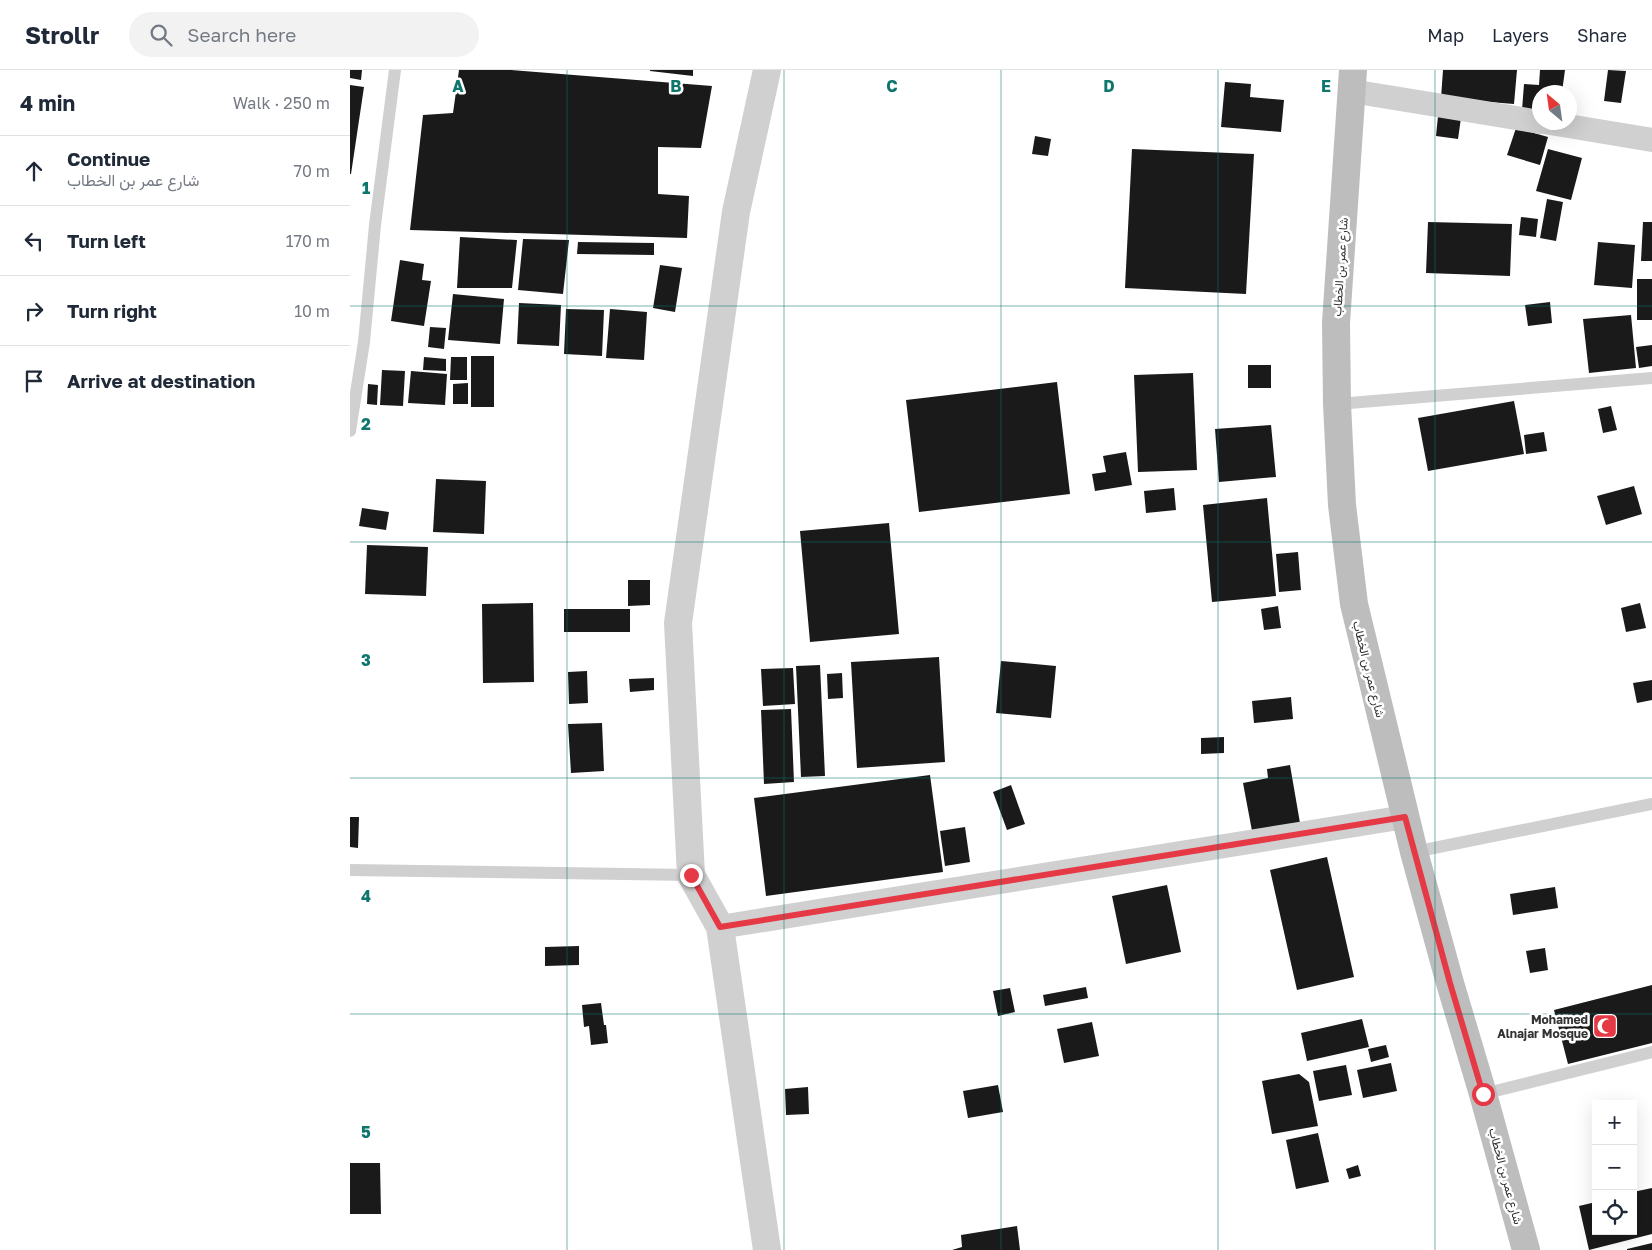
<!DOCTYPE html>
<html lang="en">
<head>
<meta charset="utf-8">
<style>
  body { margin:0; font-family:"Golos Text",Vazirmatn,sans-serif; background:#f2f2f3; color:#1f2937 }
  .controls { position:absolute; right:15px; bottom:15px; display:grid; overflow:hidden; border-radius:0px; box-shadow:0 5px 20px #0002 }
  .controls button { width:45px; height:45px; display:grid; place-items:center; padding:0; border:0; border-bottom:1px solid #e0e1e3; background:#fff; color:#1f2937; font:25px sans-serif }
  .compass { position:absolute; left:1182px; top:15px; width:45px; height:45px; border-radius:50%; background:#fff; box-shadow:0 5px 20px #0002; rotate:331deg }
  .stop { position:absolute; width:15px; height:15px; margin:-11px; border:4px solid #e63946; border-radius:50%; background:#fff }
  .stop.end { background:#e63946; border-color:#fff; box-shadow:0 1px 5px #0008 }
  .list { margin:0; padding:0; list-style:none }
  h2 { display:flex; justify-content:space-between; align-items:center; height:65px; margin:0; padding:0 20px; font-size:21px }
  h2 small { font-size:16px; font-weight:400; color:#747a83 }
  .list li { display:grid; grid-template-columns:32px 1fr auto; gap:15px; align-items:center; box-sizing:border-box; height:70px; padding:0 20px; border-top:1px solid #e0e1e3 }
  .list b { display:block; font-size:19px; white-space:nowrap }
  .list p { margin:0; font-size:16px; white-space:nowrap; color:#747a83 }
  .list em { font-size:16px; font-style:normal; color:#747a83 }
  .icon { flex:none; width:28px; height:28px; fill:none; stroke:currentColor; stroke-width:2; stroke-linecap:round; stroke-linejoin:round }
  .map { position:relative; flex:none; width:1302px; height:1180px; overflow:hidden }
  header { display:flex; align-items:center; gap:30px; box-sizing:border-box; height:70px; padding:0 25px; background:#fff; border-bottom:1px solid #e0e1e3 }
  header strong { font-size:24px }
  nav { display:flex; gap:28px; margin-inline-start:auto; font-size:18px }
  .search { width:350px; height:45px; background:#f2f2f3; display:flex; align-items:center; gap:12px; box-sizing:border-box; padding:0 18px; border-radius:28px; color:#747a83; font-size:19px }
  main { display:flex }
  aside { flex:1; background:#fff }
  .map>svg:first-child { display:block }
  .building { fill:#1a1a1a }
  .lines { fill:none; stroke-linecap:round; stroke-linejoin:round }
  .service { stroke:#d0d0d0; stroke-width:12 }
  .minor { stroke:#d0d0d0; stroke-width:24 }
  .tertiary { stroke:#d0d0d0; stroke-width:28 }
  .secondary { stroke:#bdbdbd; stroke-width:28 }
  .route { stroke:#e63946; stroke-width:6 }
  .grid { fill:none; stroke:#0f766e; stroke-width:1; stroke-opacity:0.55 }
  .labels { text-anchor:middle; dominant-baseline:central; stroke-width:5; stroke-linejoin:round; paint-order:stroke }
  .street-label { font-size:12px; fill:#333; stroke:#fff }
  .poi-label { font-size:12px; font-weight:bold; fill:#333; stroke:#fff; text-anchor:end }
  .grid-label { font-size:16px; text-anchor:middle; font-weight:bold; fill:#0f766e; stroke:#fff; stroke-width:5; stroke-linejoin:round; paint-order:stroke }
</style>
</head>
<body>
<header>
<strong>Strollr</strong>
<div class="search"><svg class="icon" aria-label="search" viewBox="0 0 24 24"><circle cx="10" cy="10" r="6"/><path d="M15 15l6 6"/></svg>Search here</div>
<nav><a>Map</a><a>Layers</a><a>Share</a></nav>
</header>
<main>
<aside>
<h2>4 min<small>Walk · 250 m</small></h2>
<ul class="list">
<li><svg class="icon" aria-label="ahead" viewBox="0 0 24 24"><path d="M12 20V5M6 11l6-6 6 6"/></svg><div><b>Continue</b><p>شارع عمر بن الخطاب</p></div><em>70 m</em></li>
<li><svg class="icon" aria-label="left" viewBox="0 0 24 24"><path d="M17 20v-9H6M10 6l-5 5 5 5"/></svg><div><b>Turn left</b></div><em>170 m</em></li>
<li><svg class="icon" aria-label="right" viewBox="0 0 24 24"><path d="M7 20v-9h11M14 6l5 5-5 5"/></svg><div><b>Turn right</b></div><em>10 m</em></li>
<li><svg class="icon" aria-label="arrive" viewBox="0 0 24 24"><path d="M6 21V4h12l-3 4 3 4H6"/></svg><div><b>Arrive at destination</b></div></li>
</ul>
</aside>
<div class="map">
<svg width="1302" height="1180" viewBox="0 0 1302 1180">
  <rect width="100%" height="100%" fill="#fff"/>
  <path class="building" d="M0,0H12L11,10L0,8Z
    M109,0H161L362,16L351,78L308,77V124L339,126L337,168L60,160L73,45L103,43Z
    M300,0H343V6L300,1Z
    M1093,0H1167L1164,34L1091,28Z
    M1190,0H1215L1212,22H1190V42L1172,40L1174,14L1189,15Z
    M1258,0L1276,1L1271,33L1254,31Z
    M875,12L901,14L900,27L934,30L931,62L871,57Z
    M0,15L14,17L1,104H0Z
    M1088,46L1111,48L1108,69L1086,66Z
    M1166,58L1198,67L1190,95L1157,85Z
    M685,66L701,69L698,86L682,84Z
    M782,79L904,84L896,224L775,218Z
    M1198,79L1232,88L1221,130L1186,121Z
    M1197,129L1213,132L1206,171L1190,168Z
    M1171,147L1188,149L1186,167L1169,165Z
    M1078,152L1162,154L1160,206L1076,203Z
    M1293,152H1302V191H1291Z
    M110,167L167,170L162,218H107Z
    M173,169L219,170L213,224L168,220Z
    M228,172L304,173V185L227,184Z
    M1248,172L1285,175L1282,218L1244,215Z
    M50,190L74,194L72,210L81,211L74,256L41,251Z
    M310,195L332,198L325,242L303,238Z
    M1287,209H1302V250H1287Z
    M103,224L154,229L150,274L98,270Z
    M1200,232L1202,253L1178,256L1175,235Z
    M169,233L211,235L209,276L167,274Z
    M216,239L254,240L252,286L214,284Z
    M260,239L297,242L294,290L256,288Z
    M1281,245L1286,298L1239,303L1233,249Z
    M80,257L96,258L94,279L78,277Z
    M1302,275V296L1289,298L1286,277Z
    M121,286H144V337H121Z
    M74,287L96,289V301L73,300Z
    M101,287H117V310H100Z
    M898,295H921V318H898Z
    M32,300L55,301L53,336L30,335Z
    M61,301L97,304L95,335L58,333Z
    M843,303L847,400L788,402L784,305Z
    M707,312L720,424L569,442L556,330Z
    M118,313V334H103V314Z
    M18,314L28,315L27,335L17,334Z
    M1164,331L1174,384L1078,401L1068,348Z
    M1261,336L1267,360L1253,363L1248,339Z
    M921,355L926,407L869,412L865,359Z
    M1194,362L1197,381L1176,384L1174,365Z
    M776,382L782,415L745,421L742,404L756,402L753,386Z
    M86,409L136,411L134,464L83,462Z
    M1284,416L1292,444L1256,455L1247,426Z
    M824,418L826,440L796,443L794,421Z
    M917,428L926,526L862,532L853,435Z
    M12,438L39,442L36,460L9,456Z
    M539,453L549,564L460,572L450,461Z
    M17,475L78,477L76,526L15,524Z
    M948,482L951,520L929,522L926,484Z
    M278,510H300V535L278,536Z
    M183,533L184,612L133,613L132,534Z
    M1290,533L1296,558L1276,562L1271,538Z
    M928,536L931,558L914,560L911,539Z
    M214,539H280V562H214Z
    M589,587L595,692L507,698L501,592Z
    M651,591L706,596L701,648L646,643Z
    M470,595L475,706L451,707L446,596Z
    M443,598L445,634L413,636L411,599Z
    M237,601L238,633L219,634L218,602Z
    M492,603L493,628L478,629L477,604Z
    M304,608V620L280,622L279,609Z
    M1302,610V630L1287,633L1283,613Z
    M941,627L943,649L904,653L902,631Z
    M441,639L444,712L414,714L411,640Z
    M252,653L254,701L221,703L218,654Z
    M874,667V683L851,684V668Z
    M940,695L950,753L902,761L893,713L918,708L917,699Z
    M580,705L593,802L416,826L404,728Z
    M661,715L675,754L657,760L643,722Z
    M0,747H9L8,778L0,777Z
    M615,757L620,792L595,796L590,761Z
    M977,787L1004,907L947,920L920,800Z
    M817,815L831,882L776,894L762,826Z
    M1205,817L1208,838L1163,845L1160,824Z
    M229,876V895L195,896V877Z
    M1195,878L1198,900L1180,903L1176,881Z
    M1302,915V973L1218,994L1204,940Z
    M736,917L738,928L695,936L693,925Z
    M660,918L665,942L648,946L643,921Z
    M251,933L254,955H256L258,973L241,975L239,956L234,957L232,935Z
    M1012,949L1019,977L957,991L951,963Z
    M742,952L749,986L714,993L707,959Z
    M1036,975L1039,987L1021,992L1018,979Z
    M1041,993L1047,1021L1013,1028L1007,1000Z
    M996,995L1002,1025L969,1031L963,1001Z
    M949,1004L959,1012L968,1056L922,1064L912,1011Z
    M648,1015L653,1042L618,1048L613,1021Z
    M458,1017L459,1044L436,1045L435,1019Z
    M968,1063L979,1112L946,1119L936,1070Z
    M0,1093H30L31,1144H0Z
    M1008,1095L1011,1106L999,1109L996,1099Z
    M1302,1118V1164L1239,1180L1229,1136L1246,1132V1161H1283V1122Z
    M667,1156L670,1180H602L612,1177L611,1165Z
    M1302,1173V1180H1277V1179Z"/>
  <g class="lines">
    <path class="service" d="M987,334L1302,308
      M0,361L14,272L25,155L45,0
      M1064,782L1302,734
      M0,800L341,805
      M1133,1024L1302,982"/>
    <path class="minor" d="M1001,21L1190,52
      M1194,52L1302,70
      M370,857L1055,747"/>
    <path class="tertiary" d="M417,0L386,142L328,553L341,805L370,857L417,1180"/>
    <path class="secondary" d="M1003,0L986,253L987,334L992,435L1004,534L1064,782L1100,913L1133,1024L1176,1180"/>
  </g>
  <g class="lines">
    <path class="route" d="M341,805L370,857L1055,747L1100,913L1133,1024"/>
  </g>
  <path class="grid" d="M217,0V1180M434,0V1180M651,0V1180M868,0V1180M1085,0V1180M0,236H1302M0,472H1302M0,708H1302M0,944H1302"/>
  <defs>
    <symbol id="mosque-square" viewBox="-11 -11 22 22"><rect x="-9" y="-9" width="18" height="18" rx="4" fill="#e63946" stroke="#fff"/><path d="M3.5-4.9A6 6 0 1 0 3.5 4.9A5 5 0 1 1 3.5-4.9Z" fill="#fff"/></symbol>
  </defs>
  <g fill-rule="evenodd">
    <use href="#mosque-square" x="1241" y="942" width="28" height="28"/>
  </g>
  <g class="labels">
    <g class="street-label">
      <text transform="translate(990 197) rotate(-86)">شارع عمر بن الخطاب</text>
      <text transform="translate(1019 599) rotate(76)">شارع عمر بن الخطاب</text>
      <text transform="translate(1156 1106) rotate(75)">شارع عمر بن الخطاب</text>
    </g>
    <g class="poi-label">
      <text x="1238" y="949">Mohamed<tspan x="1238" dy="14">Alnajar Mosque</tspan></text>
    </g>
  </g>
  <g class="grid-label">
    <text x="108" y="22">A</text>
    <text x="326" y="22">B</text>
    <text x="542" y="22">C</text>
    <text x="759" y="22">D</text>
    <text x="976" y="22">E</text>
    <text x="16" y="124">1</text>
    <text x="16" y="360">2</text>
    <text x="16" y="596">3</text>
    <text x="16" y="832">4</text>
    <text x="16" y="1068">5</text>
  </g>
</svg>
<div class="controls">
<button>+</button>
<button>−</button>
<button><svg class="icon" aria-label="locate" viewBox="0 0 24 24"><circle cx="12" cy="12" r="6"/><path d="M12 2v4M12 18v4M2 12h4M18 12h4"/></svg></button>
</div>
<svg class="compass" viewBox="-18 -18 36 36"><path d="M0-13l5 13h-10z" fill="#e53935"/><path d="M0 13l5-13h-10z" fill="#747a83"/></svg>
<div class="stop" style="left:1133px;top:1024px"></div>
<div class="stop end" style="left:341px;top:805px"></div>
</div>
</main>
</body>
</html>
